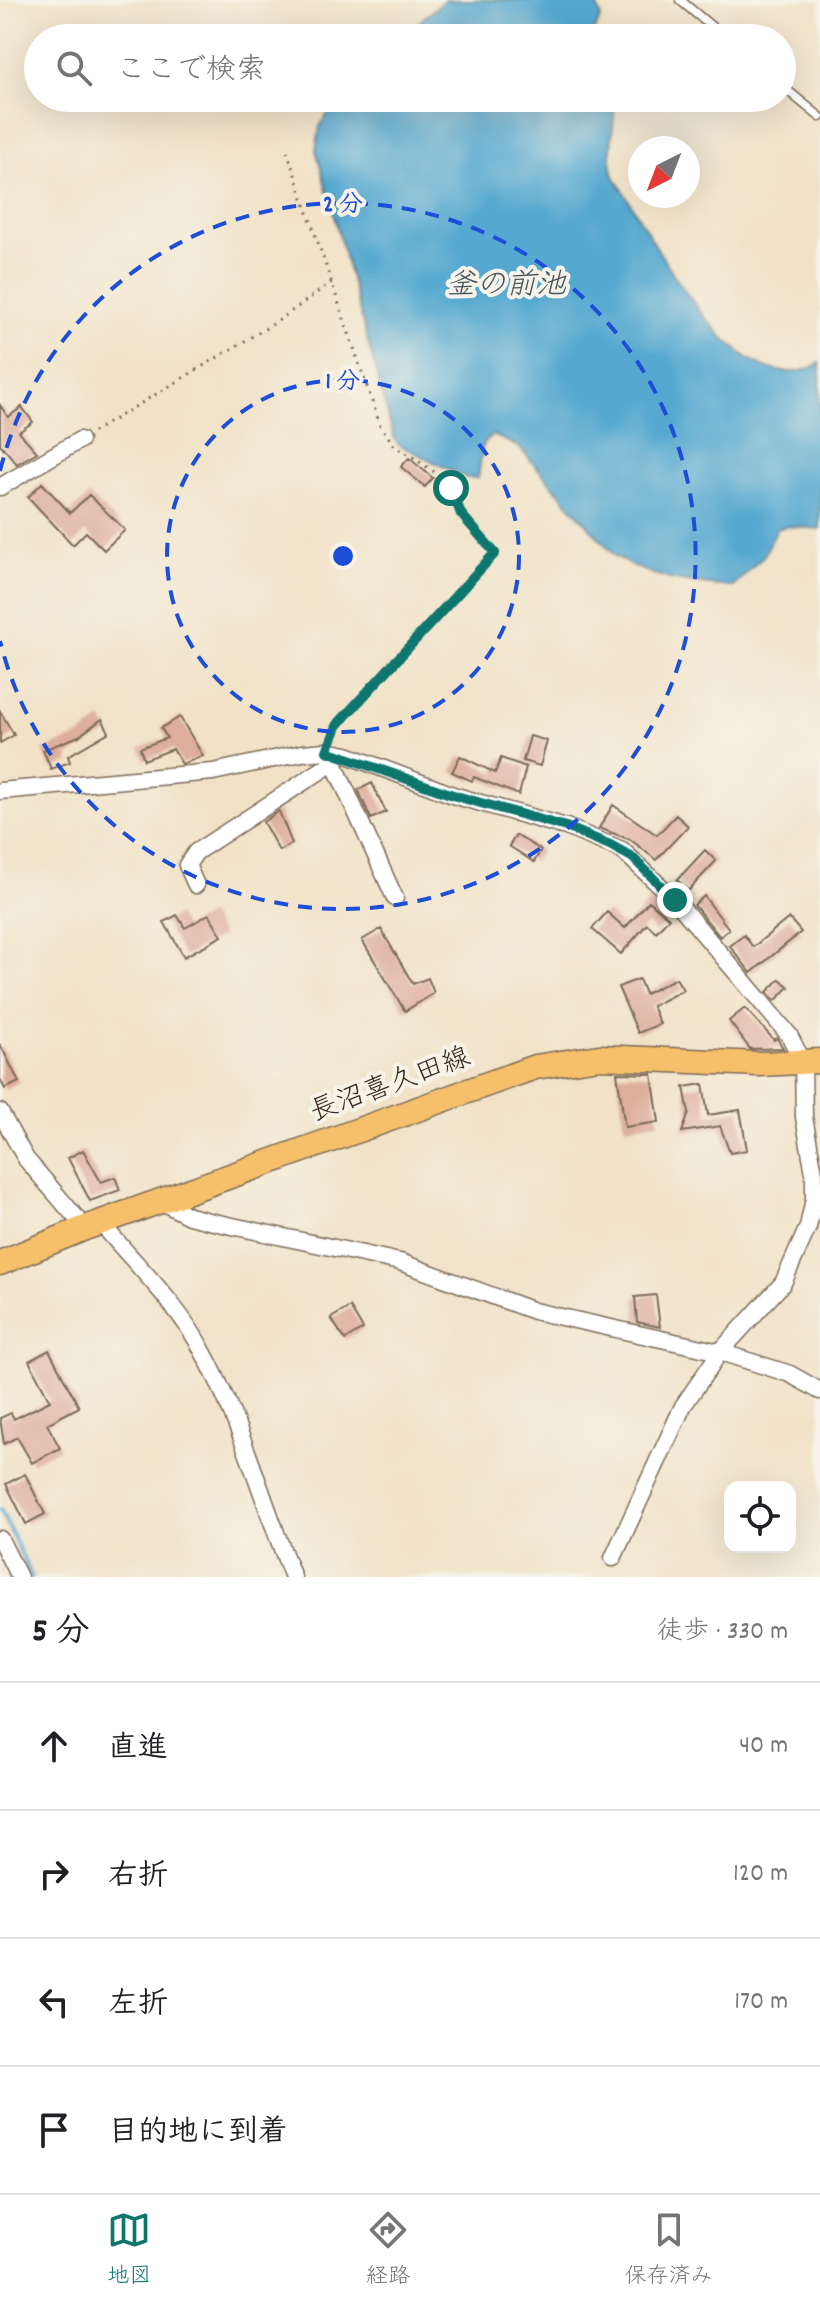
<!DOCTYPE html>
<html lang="ja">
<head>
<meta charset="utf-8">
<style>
  body { margin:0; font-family:Dekko,"Klee One",sans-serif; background:#f6f6f6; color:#202124 }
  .controls { position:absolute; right:24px; bottom:24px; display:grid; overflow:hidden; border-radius:16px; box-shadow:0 8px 32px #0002 }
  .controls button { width:72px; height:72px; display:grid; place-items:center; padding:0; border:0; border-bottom:2px solid #e0e0e0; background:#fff; color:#202124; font:40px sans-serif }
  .compass { position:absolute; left:628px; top:136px; width:72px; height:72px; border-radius:50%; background:#fff; box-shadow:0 8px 32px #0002; rotate:222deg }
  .stop { position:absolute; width:24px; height:24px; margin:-18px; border:6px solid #0f766e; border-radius:50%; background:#fff }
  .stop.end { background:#0f766e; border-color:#fff; box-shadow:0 2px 8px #0008 }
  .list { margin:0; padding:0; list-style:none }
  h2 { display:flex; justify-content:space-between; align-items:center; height:104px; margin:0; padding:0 32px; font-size:34px }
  h2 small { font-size:26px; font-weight:400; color:#757577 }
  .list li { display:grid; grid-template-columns:52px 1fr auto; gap:24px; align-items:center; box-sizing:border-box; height:128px; padding:0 32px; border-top:2px solid #e0e0e0 }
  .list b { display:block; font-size:30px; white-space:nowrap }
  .list em { font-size:26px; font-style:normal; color:#757577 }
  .icon { flex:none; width:44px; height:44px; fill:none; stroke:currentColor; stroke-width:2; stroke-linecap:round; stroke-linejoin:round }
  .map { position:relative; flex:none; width:820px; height:1577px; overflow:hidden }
  .search { position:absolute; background:#fff; box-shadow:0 8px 32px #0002; left:24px; right:24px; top:24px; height:88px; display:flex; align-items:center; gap:20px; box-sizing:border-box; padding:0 28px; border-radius:44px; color:#757577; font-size:30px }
  .sheet { height:616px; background:#fff }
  nav { display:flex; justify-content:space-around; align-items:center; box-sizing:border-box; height:112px; border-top:2px solid #e0e0e0; background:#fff; font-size:22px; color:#757577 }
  nav a { display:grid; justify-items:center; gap:4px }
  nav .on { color:#0f766e }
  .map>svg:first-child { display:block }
  .water { fill:#54a8d0; stroke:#486977; stroke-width:2 }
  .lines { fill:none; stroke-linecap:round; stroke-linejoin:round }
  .stream { stroke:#54a8d0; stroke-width:4 }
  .building { fill:#deae9c }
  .lane-casing { stroke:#7b6a59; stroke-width:11 }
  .street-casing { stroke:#7b6a59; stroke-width:19 }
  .primary-casing { stroke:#7b6a59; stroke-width:27 }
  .path { stroke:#7b6a59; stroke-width:3; stroke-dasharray:2 6; stroke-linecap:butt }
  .lane { stroke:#fff; stroke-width:8 }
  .street { stroke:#fff; stroke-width:16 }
  .primary { stroke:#f6c06b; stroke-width:24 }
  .route { stroke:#0f766e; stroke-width:10 }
  .ring { fill:none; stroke:#1d4ed8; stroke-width:4; stroke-dasharray:14 10 }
  .labels { text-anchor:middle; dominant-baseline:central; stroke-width:8; stroke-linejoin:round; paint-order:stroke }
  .street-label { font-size:28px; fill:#3b2a1e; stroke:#f7f3e8 }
  .water-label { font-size:30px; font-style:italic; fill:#44565c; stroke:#f7f3e8 }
  .centre { fill:#1d4ed8; stroke:#f7f3e8; stroke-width:4 }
  .ring-label { font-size:24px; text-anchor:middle; font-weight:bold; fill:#1d4ed8; stroke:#f7f3e8; stroke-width:8; stroke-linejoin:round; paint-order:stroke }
</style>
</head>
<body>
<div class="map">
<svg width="820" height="1577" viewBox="0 0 820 1577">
  <rect width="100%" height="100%" fill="#f7f3e8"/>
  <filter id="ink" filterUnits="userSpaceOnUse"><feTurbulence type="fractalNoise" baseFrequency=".0125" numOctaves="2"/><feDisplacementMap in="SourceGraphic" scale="16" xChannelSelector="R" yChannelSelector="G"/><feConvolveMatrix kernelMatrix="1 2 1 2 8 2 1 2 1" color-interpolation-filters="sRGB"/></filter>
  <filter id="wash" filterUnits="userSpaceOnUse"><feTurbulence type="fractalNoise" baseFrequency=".006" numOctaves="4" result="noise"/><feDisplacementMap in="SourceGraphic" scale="32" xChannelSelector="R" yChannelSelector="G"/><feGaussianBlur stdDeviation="1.8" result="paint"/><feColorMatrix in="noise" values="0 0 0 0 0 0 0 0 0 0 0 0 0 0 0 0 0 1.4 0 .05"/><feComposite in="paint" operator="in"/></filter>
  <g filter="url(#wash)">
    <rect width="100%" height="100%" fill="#f1e2c7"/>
    <path class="water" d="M445,0H595L601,17L591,38H400Z
      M338,98H612C619,121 605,145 614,176C650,231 735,415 820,363V529L786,526L777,529L764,555L733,587C687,583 656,581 615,556L519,447L493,435L483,444L478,478H467L399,445L394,438L316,150L320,126Z"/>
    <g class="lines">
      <path class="stream" d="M0,1509L32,1577"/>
    </g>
    <g id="blocks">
      <path class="building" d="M0,405L8,417L22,407L33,422L19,432L37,452L17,464L0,444Z
        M409,458L433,478L425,487L401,467Z
        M42,483L70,513L89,495L125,530L104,550L86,532L73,545L28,497Z
        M0,711L14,735L0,743Z
        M180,717L203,756L182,764L173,749L144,760L140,748L167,738L161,728Z
        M102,719L109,732L68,756L70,762L51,769L43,750L79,736Z
        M530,736L547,741L540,766L523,761Z
        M460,756L495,773L501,758L526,767L519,795L474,777L472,781L452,772Z
        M372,783L386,812L371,819L358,790Z
        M613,805L657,835L676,815L688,826L656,860L631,840L599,828Z
        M279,811L292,844L279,851L263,822Z
        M516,835L541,850L534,862L509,846Z
        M705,850L716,861L688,891L677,880Z
        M704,896L729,929L720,937L694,905Z
        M649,901L669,918L656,932L647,924L621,954L592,929L607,912L625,928Z
        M209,914L222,936L184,957L164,922L177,915L185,928Z
        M789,918L801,932L751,973L730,946L744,935L753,947Z
        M381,929L413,984L428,978L434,993L405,1011L362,940Z
        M676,978L683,990L652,1006L660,1024L638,1033L618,987L639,979L645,994Z
        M780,979L789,987L775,1001L767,992Z
        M745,1008L774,1040L777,1038L783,1048L750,1049L729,1021Z
        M0,1044L19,1082L5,1089L0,1079Z
        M617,1073L652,1074L659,1122L625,1127Z
        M703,1084L708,1115L740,1110L747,1150L730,1153L720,1126L682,1132L689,1113L684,1087Z
        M83,1150L101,1182L115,1177L120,1190L90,1201L68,1158Z
        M656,1295L660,1327L637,1322L635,1297Z
        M350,1307L363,1329L345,1340L331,1318Z
        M49,1350L79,1407L47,1424L60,1448L32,1463L17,1437L4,1444L0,1418L11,1413L14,1419L50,1401L29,1361Z
        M25,1474L45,1514L26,1524L6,1484Z"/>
    </g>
  </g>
  <g filter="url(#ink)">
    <use href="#blocks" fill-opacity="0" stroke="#7b6a59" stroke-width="2"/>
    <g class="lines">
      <defs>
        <path id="lane" d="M680,0L725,38
          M782,86L820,117"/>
        <path id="street" d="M0,487L80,440
          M333,754L336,768L395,898
          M0,791L213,772L302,753L327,751L347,755L456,796L566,827L622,850L675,900L789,1035L803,1062L804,1117L814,1173V1199L808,1227L783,1283L720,1352L683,1406L613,1558
          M196,885L187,865L196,852L334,762
          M0,1112L26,1159L85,1228
          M162,1202L189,1216L209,1221L400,1262L534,1311L720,1352L790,1374L820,1391
          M101,1223C134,1263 176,1302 201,1348C241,1420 262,1501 293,1577
          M0,1539L19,1577"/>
        <path id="primary" d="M0,1263L85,1228L535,1067L599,1057L760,1064L820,1061"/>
      </defs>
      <use href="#lane" class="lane-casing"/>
      <use href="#street" class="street-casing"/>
      <use href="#primary" class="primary-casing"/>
      <path class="path" d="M287,151L380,425L394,445L445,479L461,514L495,553L332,736
        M93,432L278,321L333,281"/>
      <use href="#lane" class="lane"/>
      <use href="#street" class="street"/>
      <use href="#primary" class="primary"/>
    </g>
  </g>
  <g class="lines" filter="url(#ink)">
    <path class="route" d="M451,488L461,514L495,553L338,724L327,751L456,796L566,827L610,845L632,857L675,900"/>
  </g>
  <g class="ring">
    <circle cx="343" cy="556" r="176"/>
    <path d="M0 471A353 353 0 1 1 0 641"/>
  </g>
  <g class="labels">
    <g class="street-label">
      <text transform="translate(391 1087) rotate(-20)">長沼喜久田線</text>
    </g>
    <g class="water-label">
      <text x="506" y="287">釜の前池</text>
    </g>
  </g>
  <circle cx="343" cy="556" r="12" class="centre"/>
  <g class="ring-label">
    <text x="343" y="211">2 分</text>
    <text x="343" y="388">1 分</text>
  </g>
</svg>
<div class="controls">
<button><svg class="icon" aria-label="locate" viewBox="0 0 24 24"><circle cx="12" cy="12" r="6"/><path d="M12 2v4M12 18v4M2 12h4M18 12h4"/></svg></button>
</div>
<svg class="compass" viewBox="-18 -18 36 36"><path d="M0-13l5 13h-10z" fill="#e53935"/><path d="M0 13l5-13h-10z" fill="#757577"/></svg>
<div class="stop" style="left:451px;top:488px"></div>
<div class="stop end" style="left:675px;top:900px"></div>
<div class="search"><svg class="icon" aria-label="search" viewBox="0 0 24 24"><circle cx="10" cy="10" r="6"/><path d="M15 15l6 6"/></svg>ここで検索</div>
</div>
<section class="sheet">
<h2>5 分<small>徒歩 · 330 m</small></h2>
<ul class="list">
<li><svg class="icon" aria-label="ahead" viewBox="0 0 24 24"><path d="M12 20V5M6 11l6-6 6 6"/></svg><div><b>直進</b></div><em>40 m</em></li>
<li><svg class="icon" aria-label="right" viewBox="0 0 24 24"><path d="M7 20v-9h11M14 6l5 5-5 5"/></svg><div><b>右折</b></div><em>120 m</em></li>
<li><svg class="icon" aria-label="left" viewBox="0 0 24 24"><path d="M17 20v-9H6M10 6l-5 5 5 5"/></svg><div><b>左折</b></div><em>170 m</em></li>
<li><svg class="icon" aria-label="arrive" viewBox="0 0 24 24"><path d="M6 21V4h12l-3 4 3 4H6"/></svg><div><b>目的地に到着</b></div></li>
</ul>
</section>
<nav>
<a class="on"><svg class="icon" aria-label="map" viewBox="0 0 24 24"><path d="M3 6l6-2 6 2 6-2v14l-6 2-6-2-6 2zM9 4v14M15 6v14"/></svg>地図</a>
<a><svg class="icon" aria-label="directions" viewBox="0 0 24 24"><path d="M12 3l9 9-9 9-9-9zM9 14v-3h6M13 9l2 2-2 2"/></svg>経路</a>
<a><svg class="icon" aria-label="saved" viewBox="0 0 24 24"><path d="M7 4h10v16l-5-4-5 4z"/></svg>保存済み</a>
</nav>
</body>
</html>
